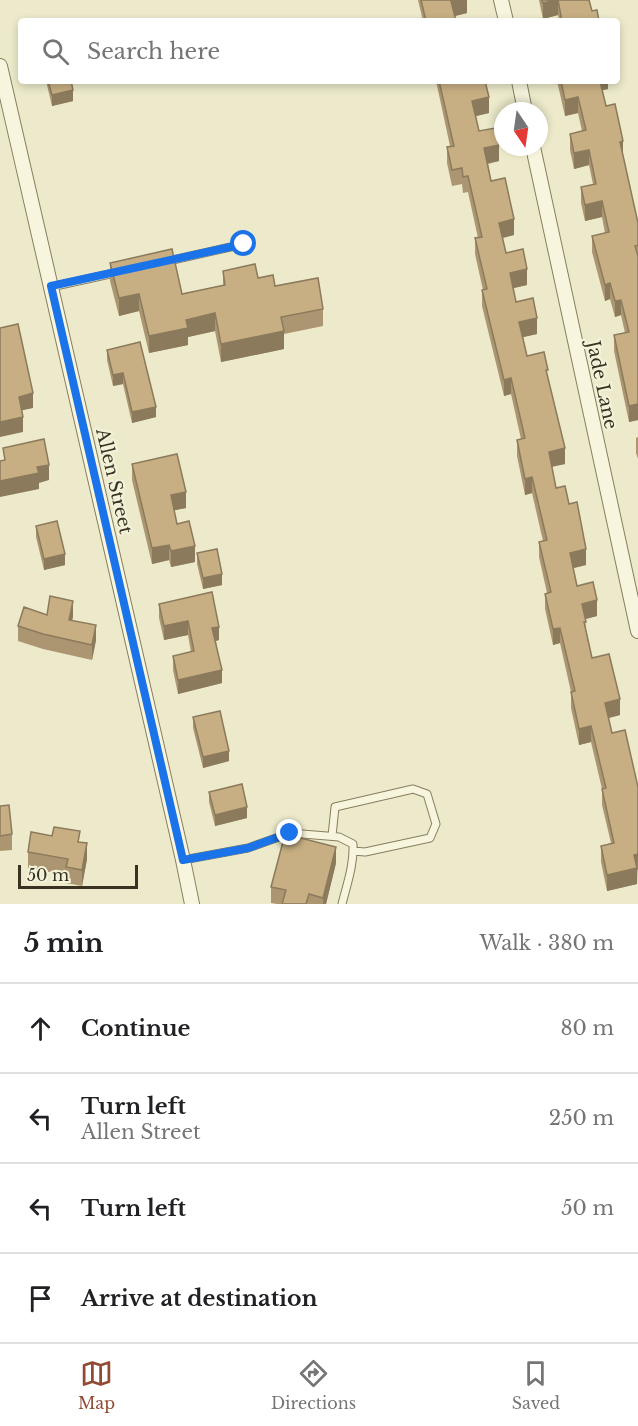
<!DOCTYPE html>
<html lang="en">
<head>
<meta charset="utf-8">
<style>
  body { margin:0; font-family:"Libre Baskerville",serif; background:#f6f6f6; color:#202124 }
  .compass { position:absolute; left:494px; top:102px; width:54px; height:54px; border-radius:50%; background:#fff; box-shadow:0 3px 9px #0003; rotate:167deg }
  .scale { position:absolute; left:18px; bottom:15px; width:120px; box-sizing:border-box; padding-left:6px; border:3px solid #393222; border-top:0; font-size:16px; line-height:21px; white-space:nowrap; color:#393222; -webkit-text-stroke:4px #f3f2d9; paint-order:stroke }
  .stop { position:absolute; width:18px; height:18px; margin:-14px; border:4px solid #1a73e8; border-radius:50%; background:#fff }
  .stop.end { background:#1a73e8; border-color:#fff; box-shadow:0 2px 6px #0008 }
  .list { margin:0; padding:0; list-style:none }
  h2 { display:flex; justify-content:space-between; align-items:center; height:78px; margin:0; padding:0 24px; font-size:26px }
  h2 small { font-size:20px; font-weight:400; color:#757577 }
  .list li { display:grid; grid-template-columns:39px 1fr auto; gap:18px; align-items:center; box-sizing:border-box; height:90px; padding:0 24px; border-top:2px solid #e0e0e0 }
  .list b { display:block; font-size:22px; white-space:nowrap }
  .list p { margin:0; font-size:20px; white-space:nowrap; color:#757577 }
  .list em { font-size:20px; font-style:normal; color:#757577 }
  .icon { flex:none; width:33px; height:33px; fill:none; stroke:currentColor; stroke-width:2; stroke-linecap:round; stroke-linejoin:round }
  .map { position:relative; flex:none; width:638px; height:904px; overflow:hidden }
  .search { position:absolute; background:#fff; box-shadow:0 3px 9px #0003; left:18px; right:18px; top:18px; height:66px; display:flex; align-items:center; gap:15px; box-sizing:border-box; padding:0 21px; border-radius:6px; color:#757577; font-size:22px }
  .sheet { height:438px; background:#fff }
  nav { display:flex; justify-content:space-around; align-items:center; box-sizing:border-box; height:84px; border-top:2px solid #e0e0e0; background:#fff; font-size:16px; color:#757577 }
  nav a { display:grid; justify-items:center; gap:3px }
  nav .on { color:#914a34 }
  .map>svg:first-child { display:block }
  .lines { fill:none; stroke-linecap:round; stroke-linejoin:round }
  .lane-casing { stroke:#877e5f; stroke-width:9 }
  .street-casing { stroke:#877e5f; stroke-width:16 }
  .lane { stroke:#f7f5dd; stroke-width:7 }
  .street { stroke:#f7f5dd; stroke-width:14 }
  .wall { fill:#ab9671 }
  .shaded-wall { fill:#8b7a5c }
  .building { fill:#c7af83; stroke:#8b7a5c; stroke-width:1.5 }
  .route { stroke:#1a73e8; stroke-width:8 }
  .labels { text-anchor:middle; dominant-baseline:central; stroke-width:4.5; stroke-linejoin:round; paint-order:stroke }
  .street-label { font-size:18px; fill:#393222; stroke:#f3f2d9 }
</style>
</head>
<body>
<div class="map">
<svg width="638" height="904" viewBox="0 0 638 904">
  <rect width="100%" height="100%" fill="#eceaca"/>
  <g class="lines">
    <defs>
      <path id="lane" d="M168,261L244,244
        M51,287L119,272
        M332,836L335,807L413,789L427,794L436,824L430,838L365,852L353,851
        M183,860L248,848L290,833L339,837L353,844C354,865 347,884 342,904"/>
      <path id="street" d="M501,0L506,21
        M0,66L183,860L192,904
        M519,81L525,111
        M533,147L638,631"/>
    </defs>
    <use href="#lane" class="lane-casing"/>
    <use href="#street" class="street-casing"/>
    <use href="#lane" class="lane"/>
    <use href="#street" class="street"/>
  </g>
  <path class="wall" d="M418,0H467V13L455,16L456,21H423Z
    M539,0H589L592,11L599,21H559L558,15L543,19Z
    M46,81H71L73,101L52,106Z
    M436,81H468L469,83L489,113L476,116L479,131L499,161L488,164L491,181L514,235L502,238L506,253L527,285L513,288L516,302L537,334L523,337L527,356L548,378L565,464L552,467L556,488L569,504L586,565L573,568L577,586L597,616L585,619L586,630L592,658L620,715L608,718L612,733L638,787V870H637V884L607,891L601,862V846L611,843L602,805V789L591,742L579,745L571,708V692L560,643L553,645L545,609V594L547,593L539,557V542L543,541L532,493L525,495L517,456V440L521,439L511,394L504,396L482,306V290H483L475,254V238H478L468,192L463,193L462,184L452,186L447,163V147L450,146Z
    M557,81H608V89L602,90L606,106L623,157L638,223V420L629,422L614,351V335L625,333L621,315L615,317L610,299L605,301L592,252V236L605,233L602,217L585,221L581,203V187L593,184L589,165L574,169L570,150V134L582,131L578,113L565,116Z
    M110,263L182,294L223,285V271L258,278L323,309V326L284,334V349L221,362L215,331L188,337V345L149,353L139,311L119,316L110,281Z
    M107,350L156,417L132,423L123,384L113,386L107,360Z
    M638,437V459L636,453V438Z
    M132,464L186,508L174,510L177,524L195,562L171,567L169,560L152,564L132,480Z
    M36,526L65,565L44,570L36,537Z
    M197,553L222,585L203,589L197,564Z
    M159,604L219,640L216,641L222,683L178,694L173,670V656L191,652L188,635L164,640L159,618Z
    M47,615L73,616L72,621L96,640L92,660L43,649L18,641V626Z
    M193,717L229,761L203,768L193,728Z
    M209,792L247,818L215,826L209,802Z
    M0,806L12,834V850L0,851Z
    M80,842L87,859L82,886L66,883V875L28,868V852Z
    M336,863L326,904H277L271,903V887Z"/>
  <path class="shaded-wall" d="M456,0H467V13L451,17V1Z
    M555,0H558V15L543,19V3Z
    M599,81H608V89L599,91Z
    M73,90V101L52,106V95Z
    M489,97V113L472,117V101Z
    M578,97V113L565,116V100Z
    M623,141V157L620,158V142Z
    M499,145V161L484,164V148Z
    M589,150V165L574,169V153Z
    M602,201V217L585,221V205Z
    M514,219V235L499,239V223Z
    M527,269V285L510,289V273Z
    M610,283V299L605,301V285Z
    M139,294V311L119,316V298Z
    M621,300V315L615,317V301Z
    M215,313V331L188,337V345L149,353V336L186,320Z
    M537,318V334L519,338V322Z
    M284,331V349L221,362V344Z
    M123,373V384L113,386V375Z
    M511,378V394L504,396V380Z
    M33,393V408L19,411V397Z
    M638,404V420L629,422V406Z
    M156,407V417L132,423V412Z
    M23,417V432L0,437V422Z
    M565,448V464L549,467V452Z
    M49,465V480L39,483V489L0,497V481L37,467Z
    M532,477V493L525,495V479Z
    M186,492V508L171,511V495Z
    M169,545V560L152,564V548Z
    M195,546V562L171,567V551Z
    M586,549V565L570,569V553Z
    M65,554V565L44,570V559Z
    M222,574V585L203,589V578Z
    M597,600V616L582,620V604Z
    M73,601V616L69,635V620Z
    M188,621V635L164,640V626Z
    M96,625V640L92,660V645Z
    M219,627V640L212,642V628Z
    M560,628V643L553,645V629Z
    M222,670V683L178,694V680Z
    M620,699V715L605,719V703Z
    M591,726V742L579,745V729Z
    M229,751V761L203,768V757Z
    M247,807V818L215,826V815Z
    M87,843V859L82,886V870Z
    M336,847V863L326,904H323V898Z
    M638,854L637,884L607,891V875L634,855Z"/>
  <path class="building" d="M421,0H456L451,1L456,21H426Z
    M542,0H555L543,3Z
    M558,0H589L592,11L597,10L599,21H562Z
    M48,81H71L73,90L52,95Z
    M439,81H468L469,83L478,81H485L489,97L472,101L479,131L495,128L499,145L484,148L491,181L505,178L514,219L499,223L506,253L523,249L527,269L510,273L516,302L533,298L537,318L519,322L527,356L544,352L548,370H546L565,448L549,452L556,488L565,486L569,504L577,502L586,549L570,553L577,586L593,582L597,600L582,604L586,622H584L592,658L609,654L620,699L605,703L612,733L625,730L638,787V854L634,855L637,868L607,875L601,846L614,843L602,789L606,788L591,726L579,729L571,692L575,691L560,628L553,629L545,594L551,592L539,542L547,540L532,477L525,479L517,440L525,438L511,378L504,380L482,290L487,289L475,238L482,237L468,176L463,177L462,168L452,170L447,147L454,146Z
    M561,81H600L606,106L615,104L623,141L620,142L638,223V245L635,246L638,256V404L629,406L614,335L629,332L621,300L615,301L610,283L605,285L592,236L609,232L602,201L585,205L581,187L596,184L589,150L574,153L570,134L586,130L578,97L565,100Z
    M172,249L182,294L225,285L223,271L255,264L258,278L273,275L275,286L318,278L323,309L281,317L284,331L221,344L215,313L186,320L188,328L149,336L139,294L119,298L110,263Z
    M18,324L33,393L19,397L23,417L0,422V328Z
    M140,342L156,407L132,412L123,373L113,375L107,350Z
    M44,439L49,465L37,467L39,473L0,481V461L5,460L3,448Z
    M177,454L186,492L171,495L177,524L189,521L195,546L171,551L169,545L152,548L132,464Z
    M57,521L65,554L44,559L36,526Z
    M217,549L222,574L203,578L197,553Z
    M212,592L219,627L212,628L222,670L178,680L173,656L194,651L188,621L164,626L159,604Z
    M50,596L73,601L69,620L96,625L92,645L43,634L18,626L24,607L47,615Z
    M220,711L229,751L203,757L193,717Z
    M242,784L247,807L215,815L209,792Z
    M9,805L12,834L0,836V806Z
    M54,827L80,831L78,842L87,843L82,870L66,867L68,859L28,852L31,832L52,836Z
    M285,834L336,847L323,898L309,894L306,904H282L286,890L271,887Z"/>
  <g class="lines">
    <path class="route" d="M244,244L51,286L183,860L248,848L290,833"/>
  </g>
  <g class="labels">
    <g class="street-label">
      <text transform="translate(602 385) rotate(78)">Jade Lane</text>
      <text transform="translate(114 481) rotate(77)">Allen Street</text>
    </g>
  </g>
</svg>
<svg class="compass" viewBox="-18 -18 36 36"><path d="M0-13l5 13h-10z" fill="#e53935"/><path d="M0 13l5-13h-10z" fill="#757577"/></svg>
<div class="scale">50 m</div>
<div class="stop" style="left:244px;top:244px"></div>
<div class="stop end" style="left:290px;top:833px"></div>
<div class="search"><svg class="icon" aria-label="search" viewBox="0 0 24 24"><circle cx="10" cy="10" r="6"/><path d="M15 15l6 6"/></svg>Search here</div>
</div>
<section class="sheet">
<h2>5 min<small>Walk · 380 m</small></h2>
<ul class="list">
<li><svg class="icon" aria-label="ahead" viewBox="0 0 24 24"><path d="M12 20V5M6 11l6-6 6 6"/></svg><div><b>Continue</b></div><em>80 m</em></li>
<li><svg class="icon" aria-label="left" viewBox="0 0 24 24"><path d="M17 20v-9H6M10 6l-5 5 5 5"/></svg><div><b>Turn left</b><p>Allen Street</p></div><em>250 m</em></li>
<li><svg class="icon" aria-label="left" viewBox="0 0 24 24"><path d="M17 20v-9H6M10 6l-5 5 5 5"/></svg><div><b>Turn left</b></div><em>50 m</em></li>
<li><svg class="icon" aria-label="arrive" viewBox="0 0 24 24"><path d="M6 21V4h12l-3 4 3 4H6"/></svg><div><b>Arrive at destination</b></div></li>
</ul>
</section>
<nav>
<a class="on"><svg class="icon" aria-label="map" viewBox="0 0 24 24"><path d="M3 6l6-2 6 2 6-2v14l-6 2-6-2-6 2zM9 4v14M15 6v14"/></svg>Map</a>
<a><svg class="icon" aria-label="directions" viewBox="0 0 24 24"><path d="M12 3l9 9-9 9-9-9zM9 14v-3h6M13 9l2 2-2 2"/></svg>Directions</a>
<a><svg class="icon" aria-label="saved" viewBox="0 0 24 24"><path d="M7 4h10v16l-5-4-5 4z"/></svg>Saved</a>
</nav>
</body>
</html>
